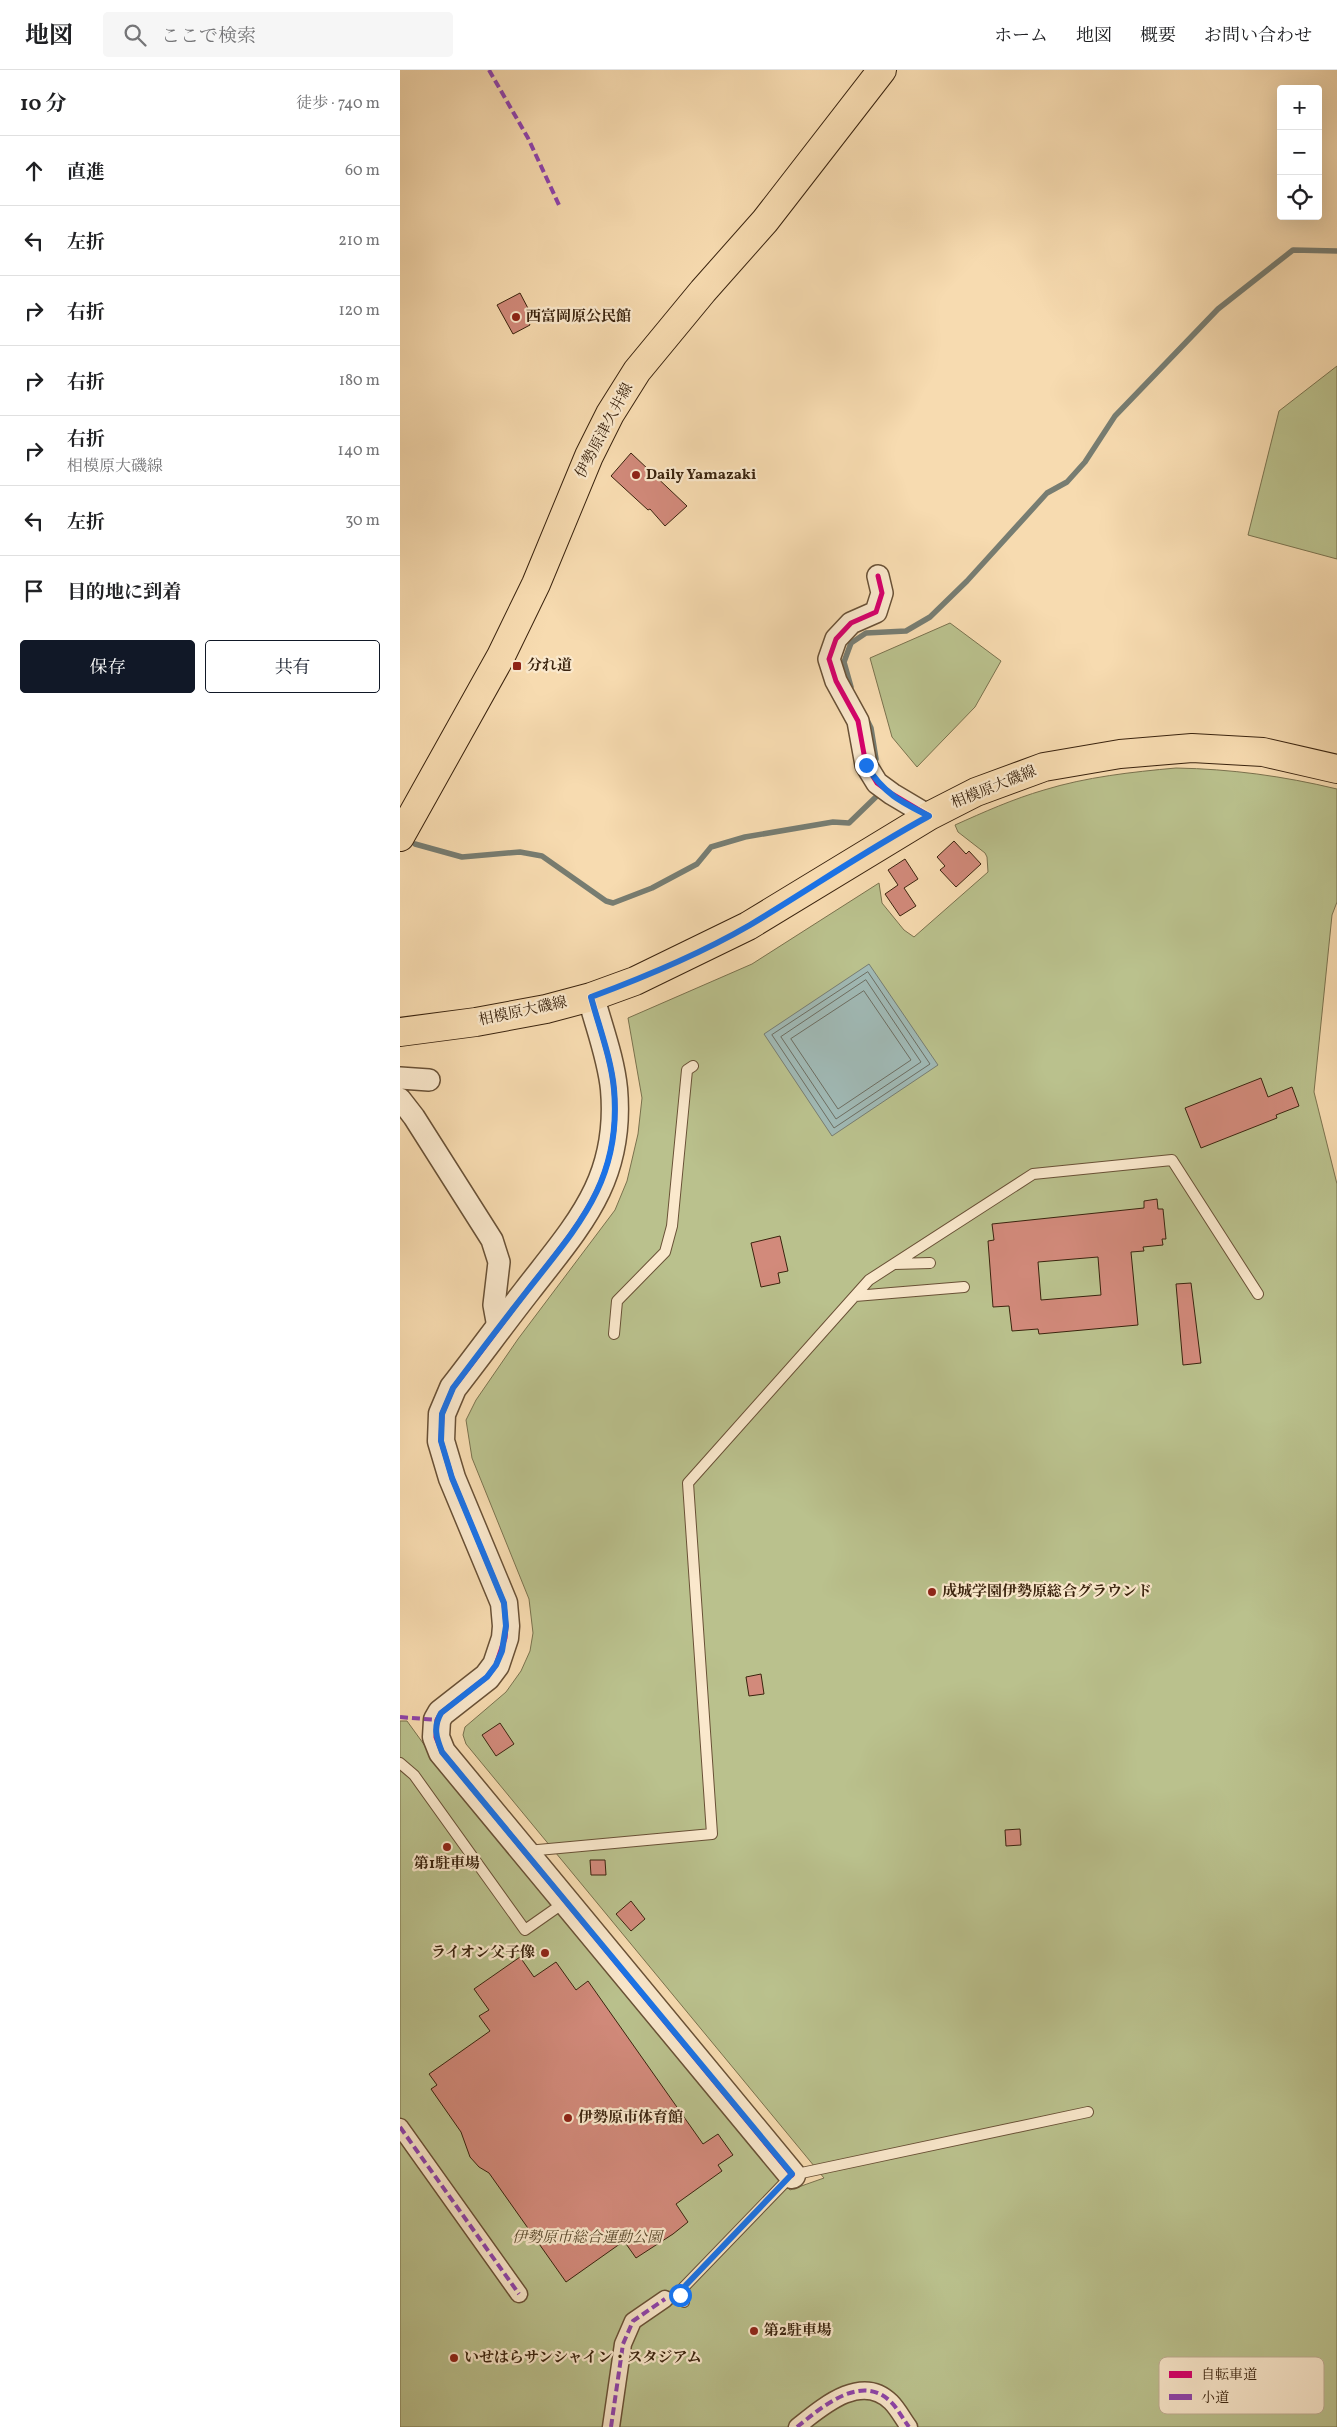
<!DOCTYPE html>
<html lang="ja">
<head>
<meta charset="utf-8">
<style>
  body { margin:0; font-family:Vollkorn,"Noto Serif JP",serif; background:#f6f6f6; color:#202124 }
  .controls { position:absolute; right:15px; top:15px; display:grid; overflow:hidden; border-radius:5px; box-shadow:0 5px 20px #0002 }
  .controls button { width:45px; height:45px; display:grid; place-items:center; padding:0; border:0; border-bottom:1px solid #e0e0e0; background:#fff; color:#202124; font:25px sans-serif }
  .stop { position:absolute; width:15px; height:15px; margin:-11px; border:4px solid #1a73e8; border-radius:50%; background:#fff }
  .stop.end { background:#1a73e8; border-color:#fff; box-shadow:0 1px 5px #0008 }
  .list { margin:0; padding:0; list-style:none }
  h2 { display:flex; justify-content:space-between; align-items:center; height:65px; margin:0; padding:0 20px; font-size:21px }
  h2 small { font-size:16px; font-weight:400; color:#757577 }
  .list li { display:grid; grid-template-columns:32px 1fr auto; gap:15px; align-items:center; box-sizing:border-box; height:70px; padding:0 20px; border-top:1px solid #e0e0e0 }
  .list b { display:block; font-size:19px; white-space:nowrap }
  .list p { margin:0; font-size:16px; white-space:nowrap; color:#757577 }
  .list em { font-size:16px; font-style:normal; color:#757577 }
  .actions { display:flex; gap:10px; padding:15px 20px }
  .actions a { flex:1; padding:11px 0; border:1px solid #111827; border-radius:5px; text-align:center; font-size:18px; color:#111827 }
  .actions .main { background:#111827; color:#fff }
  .icon { flex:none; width:28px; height:28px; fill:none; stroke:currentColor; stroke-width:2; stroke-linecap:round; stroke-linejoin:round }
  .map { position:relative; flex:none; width:937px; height:2357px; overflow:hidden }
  header { display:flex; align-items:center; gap:30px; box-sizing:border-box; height:70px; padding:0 25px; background:#fff; border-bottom:1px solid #e0e0e0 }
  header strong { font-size:24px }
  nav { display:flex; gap:28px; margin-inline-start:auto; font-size:18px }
  .search { width:350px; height:45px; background:#f6f6f6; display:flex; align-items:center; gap:12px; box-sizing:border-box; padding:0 18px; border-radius:5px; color:#757577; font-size:19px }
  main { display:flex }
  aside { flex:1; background:#fff }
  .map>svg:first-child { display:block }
  .green { fill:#bac18d; stroke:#7a724e }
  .water { fill:#a0b9b5; stroke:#777d72 }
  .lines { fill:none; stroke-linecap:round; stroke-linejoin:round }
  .shore { stroke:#6d6e62; stroke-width:1 }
  .stream { stroke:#777d72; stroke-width:5.5 }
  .building { fill:#d28a7b; stroke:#3a230e; fill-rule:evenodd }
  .service-casing { stroke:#695136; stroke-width:12 }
  .pedestrian-casing { stroke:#695136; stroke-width:19 }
  .minor-casing { stroke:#695136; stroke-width:24 }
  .tertiary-casing { stroke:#695136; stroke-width:29 }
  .primary-casing { stroke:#3a230e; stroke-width:30 }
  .service { stroke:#fae8cc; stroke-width:10 }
  .pedestrian { stroke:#fae8cc; stroke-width:16 }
  .minor { stroke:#fae8cc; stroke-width:21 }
  .tertiary { stroke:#fae8cc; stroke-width:26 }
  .primary { stroke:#f7dbb0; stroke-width:28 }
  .quiet { stroke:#8e44ad; stroke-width:4; stroke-dasharray:8 4; stroke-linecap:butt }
  .cycleway-casing { stroke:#fae8cc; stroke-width:8 }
  .cycleway { stroke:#d6006c; stroke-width:5 }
  .route { stroke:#1a73e8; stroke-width:6 }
  .poi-dot { fill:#8f2418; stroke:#fae8cc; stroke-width:2 }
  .labels { text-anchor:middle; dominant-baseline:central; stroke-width:4.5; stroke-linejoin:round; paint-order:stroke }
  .poi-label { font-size:15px; font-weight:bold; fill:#3a230e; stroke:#fae8cc; text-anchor:start }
  .street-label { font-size:15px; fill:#3a230e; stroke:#fae8cc }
  .park-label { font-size:15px; font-style:italic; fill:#5a4a2e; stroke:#fae8cc }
  .key { fill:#fae8cc; stroke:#c0ad93; stroke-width:1 }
  .key-label { font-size:14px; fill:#3a230e }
</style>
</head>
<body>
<header>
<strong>地図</strong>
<div class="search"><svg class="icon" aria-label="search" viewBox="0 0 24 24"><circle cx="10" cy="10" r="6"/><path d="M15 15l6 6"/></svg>ここで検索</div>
<nav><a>ホーム</a><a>地図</a><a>概要</a><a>お問い合わせ</a></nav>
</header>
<main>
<aside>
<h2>10 分<small>徒歩 · 740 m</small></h2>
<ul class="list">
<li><svg class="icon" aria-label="ahead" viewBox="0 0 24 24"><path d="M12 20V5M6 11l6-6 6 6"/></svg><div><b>直進</b></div><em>60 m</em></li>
<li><svg class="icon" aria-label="left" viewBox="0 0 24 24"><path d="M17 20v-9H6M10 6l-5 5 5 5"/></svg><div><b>左折</b></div><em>210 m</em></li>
<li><svg class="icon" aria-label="right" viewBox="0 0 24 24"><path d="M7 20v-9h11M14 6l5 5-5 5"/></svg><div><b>右折</b></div><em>120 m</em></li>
<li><svg class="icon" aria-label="right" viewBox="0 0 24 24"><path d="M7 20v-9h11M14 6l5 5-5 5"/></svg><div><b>右折</b></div><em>180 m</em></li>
<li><svg class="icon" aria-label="right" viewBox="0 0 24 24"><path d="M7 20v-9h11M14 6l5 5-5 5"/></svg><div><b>右折</b><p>相模原大磯線</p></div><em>140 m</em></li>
<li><svg class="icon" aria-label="left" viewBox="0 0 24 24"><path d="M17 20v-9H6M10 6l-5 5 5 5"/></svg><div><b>左折</b></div><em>30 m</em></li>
<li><svg class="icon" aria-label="arrive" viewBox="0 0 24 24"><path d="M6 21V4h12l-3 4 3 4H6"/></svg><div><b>目的地に到着</b></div></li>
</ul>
<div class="actions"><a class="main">保存</a><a>共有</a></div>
</aside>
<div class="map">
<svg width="937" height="2357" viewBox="0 0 937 2357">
  <rect width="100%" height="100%" fill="#f7dbb0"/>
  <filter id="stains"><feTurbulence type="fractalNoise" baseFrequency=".004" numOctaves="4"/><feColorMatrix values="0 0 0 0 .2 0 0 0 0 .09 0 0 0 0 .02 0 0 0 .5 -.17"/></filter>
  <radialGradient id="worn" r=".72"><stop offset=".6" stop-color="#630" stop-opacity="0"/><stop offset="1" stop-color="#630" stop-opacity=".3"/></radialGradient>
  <path class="green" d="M937,296V489L848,465L879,341Z
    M550,553L601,591L575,637L517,697L492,667L470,588Z
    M776,698C831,699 883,706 937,719V832L932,845L914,1022L937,1114V2357H0V1651H7L28,1680L390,2120L424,2108L66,1674L63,1665L65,1657L106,1622L121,1601L130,1581L133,1563L129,1529L72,1388L66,1350L76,1330L118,1269L215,1140L227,1111L238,1064L242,1028L228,948L352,894L479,813L482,833L504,860L514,867L588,802L587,787L585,783L558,762L555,755C584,742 613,729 644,720C686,707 732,702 776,698Z"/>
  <path class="water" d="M469,894L538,995L432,1066L364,964Z"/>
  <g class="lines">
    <path class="shore" d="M468,902L530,994L434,1058L372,965Z
      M466,910L521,992L436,1049L381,967Z
      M464,921L511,990L438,1039L391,969Z"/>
    <path class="stream" d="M451,617L444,592L451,573L466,563L506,561L530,547L567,511L647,423L667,412L685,392L715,346L818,239L893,180L937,181
      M467,650L471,658L476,689
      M15,774L62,787L120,782L142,786L206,831L213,833L252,818L297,794L311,777L345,767L433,752L449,753L482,721"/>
  </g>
  <path class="building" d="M120,223L131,244L126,247L130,255L113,264L97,235Z
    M231,383L287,436L265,456L250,439L248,440L211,406Z
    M554,771L566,784L569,781L581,794L556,817L540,800L545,796L537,787Z
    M505,789L518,809L504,818L516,836L500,846L485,824L498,815L488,800Z
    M861,1008L868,1027L892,1017L899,1036L876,1045L877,1048L801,1078L785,1038Z
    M757,1129L758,1139H763L766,1169H762L763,1175L743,1177L744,1181L731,1182L738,1255L639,1264L638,1259L612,1261L609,1236L593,1237L588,1171L594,1170L592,1154L744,1138V1131ZM698,1187L701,1225L641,1230L638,1192Z
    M380,1166L388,1201L378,1203L380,1213L361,1217L351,1173Z
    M791,1213L801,1293L783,1295L776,1214Z
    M361,1604L364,1624L349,1626L346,1607Z
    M100,1653L114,1674L96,1686L82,1665Z
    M620,1759L621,1775L606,1776L605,1760Z
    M190,1790H205L206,1805H191Z
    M231,1831L245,1849L231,1861L216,1844Z
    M120,1887L134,1907L156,1892L176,1920L188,1911L303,2074L318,2064L333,2085L318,2095L322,2101L276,2134L288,2152L273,2164L236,2188L224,2171L166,2212L89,2103L79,2097L70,2087L61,2062L31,2019L37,2015L29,2004L90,1961L79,1946L89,1940L74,1919Z"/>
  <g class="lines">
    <defs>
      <path id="service" d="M494,1194L530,1193
        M455,1226L564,1217
        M214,1264L217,1231L265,1182L272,1156L287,1000L293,996
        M0,1693L14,1705L125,1860L165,1832
        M127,1781L312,1764L288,1413L469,1210L633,1104L772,1090L858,1224
        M284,2232L281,2225L283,2218L392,2105L688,2042"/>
      <path id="pedestrian" d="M0,2057L119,2224
        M211,2357L223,2274L233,2251L265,2229
        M397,2357C421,2338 461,2302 491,2332C498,2339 503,2349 509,2357"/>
      <path id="minor" d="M478,506L482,523L476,542L451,553L436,569L429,589L436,611L458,651L466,695L477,713L492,724L529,746
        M0,1008L29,1010
        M0,1029L14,1047L92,1170L99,1192L94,1235L98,1257"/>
      <path id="tertiary" d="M191,927C199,957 211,988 214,1019C222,1110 178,1155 127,1221C102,1253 78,1286 53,1318L42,1344L41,1371L52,1408L104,1533L106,1556L105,1568L96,1595L87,1607L41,1643L37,1650L36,1667L42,1682L392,2105"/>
      <path id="primary" d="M0,767L101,586L136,514L189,386L210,344L237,301L303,221L365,151L482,0
        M0,962L76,952L146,939L191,927L235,911L348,856L529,746L576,722L644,697L720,684L792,678L863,682L937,699"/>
    </defs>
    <use href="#service" class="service-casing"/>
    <use href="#pedestrian" class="pedestrian-casing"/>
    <use href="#minor" class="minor-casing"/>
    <use href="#tertiary" class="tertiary-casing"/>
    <use href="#primary" class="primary-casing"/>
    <use href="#service" class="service"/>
    <use href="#pedestrian" class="pedestrian"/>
    <use href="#minor" class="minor"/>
    <use href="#tertiary" class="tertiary"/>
    <use href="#primary" class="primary"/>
    <path class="quiet" d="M89,0L128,68L159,135
      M0,1647L37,1650
      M0,2057L119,2224
      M211,2357L223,2274L233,2251L265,2229
      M397,2357C421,2338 461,2302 491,2332C498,2339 503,2349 509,2357"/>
    <defs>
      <path id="cycleway" d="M478,506L482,523L476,542L451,553L436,569L429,589L436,611L458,651L466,695L477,713L492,724L529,746
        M191,927C199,957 211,988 214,1019C222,1110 178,1155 127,1221C102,1253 78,1286 53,1318L42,1344L41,1371L52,1408L104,1533L106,1556L105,1568L96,1595L87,1607L41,1643L37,1650L36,1667L42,1682L392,2105"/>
    </defs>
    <use href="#cycleway" class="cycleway-casing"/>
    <use href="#cycleway" class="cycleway"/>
  </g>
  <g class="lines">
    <path class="route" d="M280,2225L286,2215L392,2104L42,1682C36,1667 33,1657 41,1643L87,1607L96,1595L102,1581L106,1556L104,1533L52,1408L41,1371L42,1344L53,1318C77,1286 102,1253 127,1221C178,1156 222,1110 214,1019C211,988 199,957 191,927C245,907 300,884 350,855C410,819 468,779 529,746C501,732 483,723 466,695"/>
  </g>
  <g class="poi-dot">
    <circle cx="116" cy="247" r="5"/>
    <circle cx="236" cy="405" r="5"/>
    <rect x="112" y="591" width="10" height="10" rx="2.5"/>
    <circle cx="532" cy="1522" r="5"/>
    <circle cx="47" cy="1777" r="5"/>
    <circle cx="145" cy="1883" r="5"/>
    <circle cx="168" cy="2048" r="5"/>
    <circle cx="354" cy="2261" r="5"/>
    <circle cx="54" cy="2288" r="5"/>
  </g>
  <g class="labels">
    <g class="poi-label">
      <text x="126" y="247">西富岡原公民館</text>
      <text x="246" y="405">Daily Yamazaki</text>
      <text x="127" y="596">分れ道</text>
      <text x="542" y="1522">成城学園伊勢原総合グラウンド</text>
      <text x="47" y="1794" text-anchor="middle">第1駐車場</text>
      <text x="135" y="1883" text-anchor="end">ライオン父子像</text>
      <text x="178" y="2048">伊勢原市体育館</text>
      <text x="364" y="2261">第2駐車場</text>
      <text x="64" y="2288">いせはらサンシャイン・スタジアム</text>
    </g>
    <g class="street-label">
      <text transform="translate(205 361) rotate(-62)">伊勢原津久井線</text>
      <text transform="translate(594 718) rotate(-22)">相模原大磯線</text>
      <text transform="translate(123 942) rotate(-12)">相模原大磯線</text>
    </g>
    <g class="park-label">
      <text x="187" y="2168">伊勢原市総合運動公園</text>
    </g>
  </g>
  <rect x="759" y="2287" width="165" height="57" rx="8" class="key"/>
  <rect x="769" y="2301" width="23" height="7" fill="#d6006c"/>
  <rect x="769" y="2324" width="23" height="6" fill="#8e44ad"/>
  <g class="key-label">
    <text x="801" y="2309">自転車道</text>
    <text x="801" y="2332">小道</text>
  </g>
  <rect width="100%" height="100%" filter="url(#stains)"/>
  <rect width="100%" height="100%" fill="url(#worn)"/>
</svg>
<div class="controls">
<button>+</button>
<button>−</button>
<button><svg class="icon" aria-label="locate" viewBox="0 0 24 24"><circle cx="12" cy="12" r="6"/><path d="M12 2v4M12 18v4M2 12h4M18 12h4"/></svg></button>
</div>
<div class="stop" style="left:280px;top:2225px"></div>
<div class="stop end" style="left:466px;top:695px"></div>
</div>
</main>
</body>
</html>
